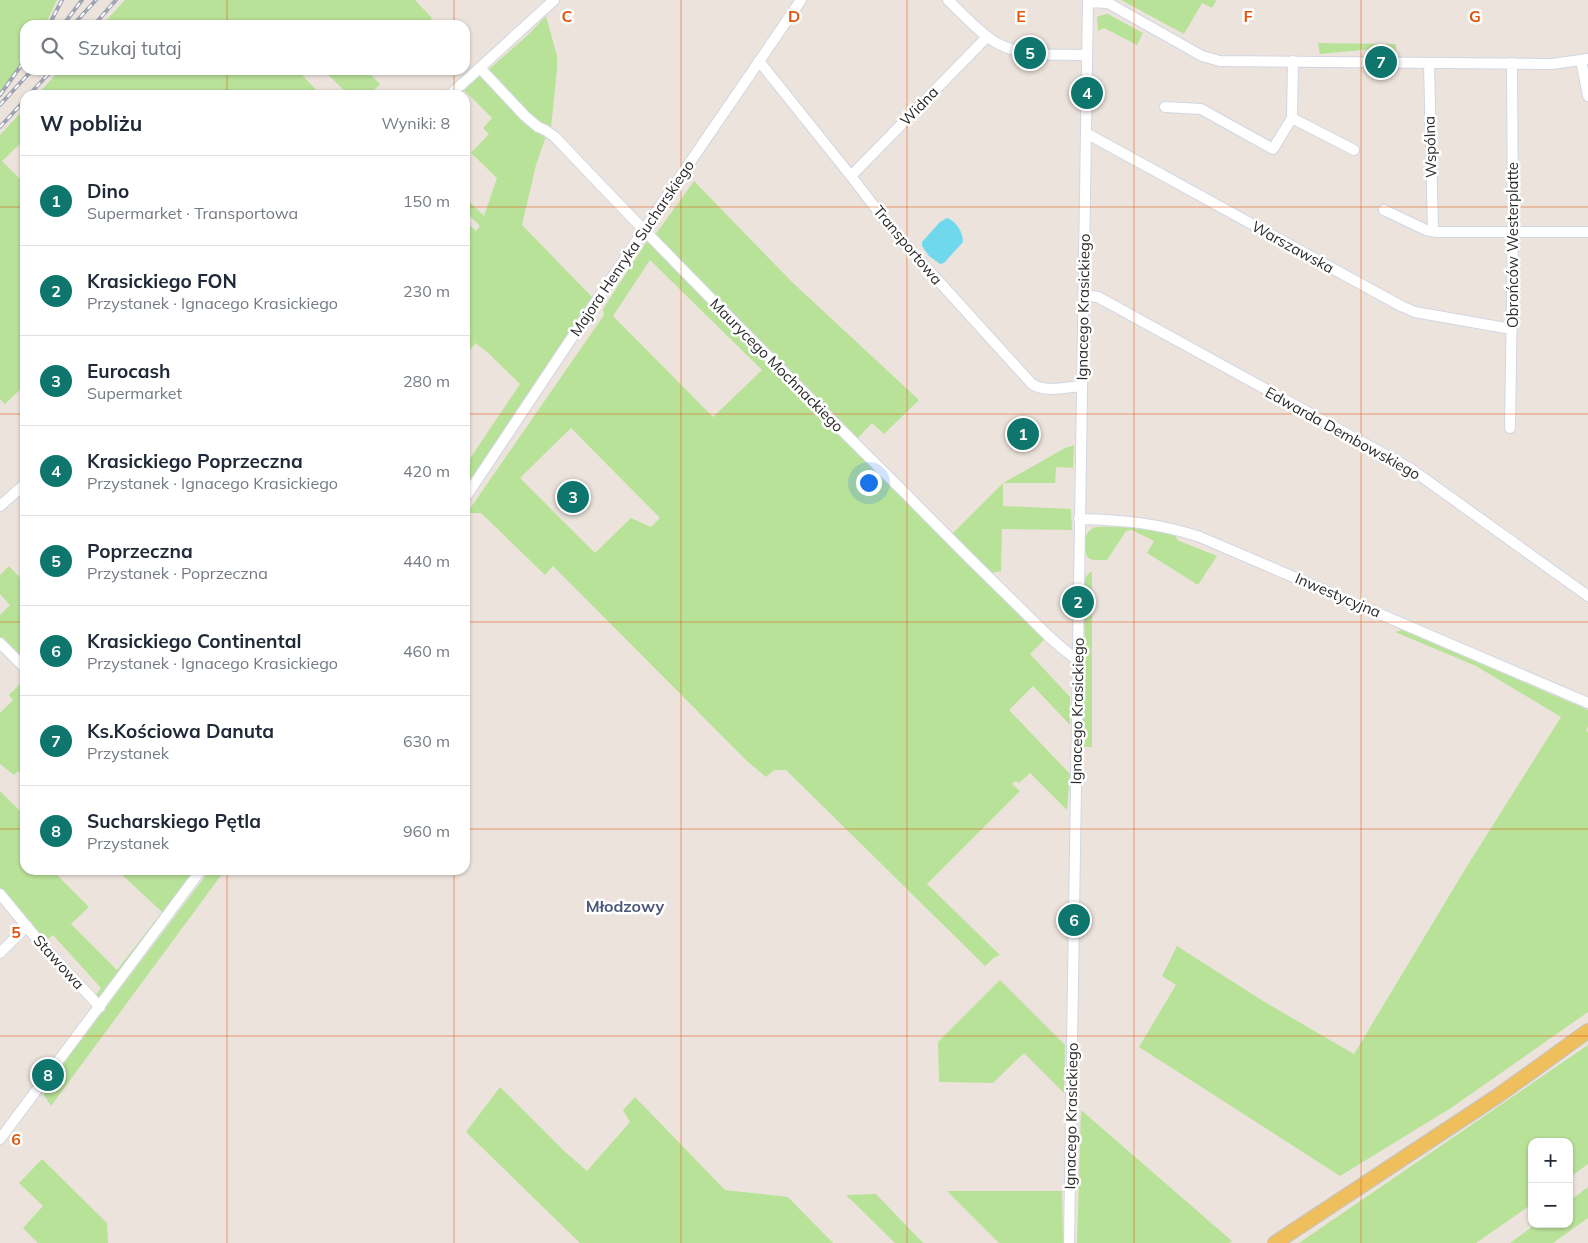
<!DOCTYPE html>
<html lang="pl">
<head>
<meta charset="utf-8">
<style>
  body { margin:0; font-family:Mulish,sans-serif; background:#f2f2f3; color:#1f2937 }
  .controls { position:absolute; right:15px; bottom:15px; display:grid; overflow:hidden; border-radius:10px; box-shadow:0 1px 4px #0004 }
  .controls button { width:45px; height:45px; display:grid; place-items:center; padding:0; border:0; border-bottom:1px solid #e0e1e3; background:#fff; color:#1f2937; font:25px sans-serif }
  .you { position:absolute; left:868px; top:482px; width:18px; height:18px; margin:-12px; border:4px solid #fff; border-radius:50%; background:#1a73e8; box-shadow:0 0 0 8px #1a73e833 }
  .badge { display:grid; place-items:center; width:32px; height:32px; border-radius:50%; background:#0f766e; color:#fff; font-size:16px; font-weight:700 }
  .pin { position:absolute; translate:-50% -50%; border:2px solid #fff; box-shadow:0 1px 5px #0006 }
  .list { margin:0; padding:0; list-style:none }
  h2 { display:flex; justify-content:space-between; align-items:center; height:65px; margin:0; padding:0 20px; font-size:21px }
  h2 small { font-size:16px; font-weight:400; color:#747a83 }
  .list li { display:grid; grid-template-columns:32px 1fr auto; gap:15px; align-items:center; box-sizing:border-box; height:90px; padding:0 20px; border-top:1px solid #e0e1e3 }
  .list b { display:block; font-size:19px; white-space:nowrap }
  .list p { margin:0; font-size:16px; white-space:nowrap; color:#747a83 }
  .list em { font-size:16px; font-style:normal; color:#747a83 }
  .icon { flex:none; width:28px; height:28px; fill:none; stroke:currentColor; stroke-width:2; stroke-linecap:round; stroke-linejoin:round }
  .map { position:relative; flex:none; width:1588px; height:1243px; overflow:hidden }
  .search { position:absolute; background:#fff; box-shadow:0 1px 4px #0004; left:20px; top:20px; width:450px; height:55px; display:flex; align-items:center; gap:12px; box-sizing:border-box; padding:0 18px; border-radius:15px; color:#747a83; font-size:19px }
  .panel { position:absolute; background:#fff; box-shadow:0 1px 4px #0004; left:20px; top:90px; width:450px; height:785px; border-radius:15px }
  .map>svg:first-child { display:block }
  .green { fill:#b9e299; fill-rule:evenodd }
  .water { fill:#70d8ed }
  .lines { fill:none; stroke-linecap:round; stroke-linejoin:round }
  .minor-casing { stroke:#d1d6e3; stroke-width:12 }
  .major-casing { stroke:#c3c3c3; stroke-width:16 }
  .minor { stroke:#fff; stroke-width:10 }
  .major { stroke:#efbf5e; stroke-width:14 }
  .rail-casing { stroke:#9fa4b4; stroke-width:4 }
  .rail { stroke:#fff; stroke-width:2; stroke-dasharray:5.5; stroke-linecap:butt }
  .grid { fill:none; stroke:#de570e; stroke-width:1; stroke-opacity:0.55 }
  .labels { text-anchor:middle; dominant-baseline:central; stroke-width:5; stroke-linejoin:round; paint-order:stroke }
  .street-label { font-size:15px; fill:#2a2a2a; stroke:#fff }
  .neighbourhood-label { font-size:16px; font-weight:bold; fill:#4b587a; stroke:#fff }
  .grid-label { font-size:16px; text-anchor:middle; font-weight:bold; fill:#de570e; stroke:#fff; stroke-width:5; stroke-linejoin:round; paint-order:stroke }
</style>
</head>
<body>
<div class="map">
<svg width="1588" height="1243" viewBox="0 0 1588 1243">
  <rect width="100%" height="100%" fill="#ece4dc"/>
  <path class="green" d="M0,0H57L45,25H25V59L0,92Z
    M125,0H415L432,18L425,25H102Z
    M1121,0H1217L1212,8L1202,3L1184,34Z
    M1108,14L1143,33L1137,45L1104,28L1098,31L1097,17L1102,15Z
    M546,16L557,56V70L551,128L539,123L534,119L488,70L529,34Z
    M1318,43L1396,44V53L1373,49L1320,54Z
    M60,70H307L302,75L321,95H37Z
    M323,70H366L380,84L369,95H349Z
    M481,75L540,135L546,136L536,165L522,225L593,298L465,489V466L520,384L486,351L475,343L465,358V221L476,231L480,226L465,211V197L484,216L497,178L471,153L489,134L483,128L492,118L464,90Z
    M25,108V148L20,144L2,161L25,184V385L5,404L0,399V135Z
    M694,181L792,282L919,400L884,434L872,423L857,439L655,235Z
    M647,241L651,243L1047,637L1030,654L1070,697V725L1033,686L1009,710L1070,774L1067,810L1030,773L1019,783L1016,781L1012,784L1020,791L927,884L1000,955L995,957L985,966L786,770H774L766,777L747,761L553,566L545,575L481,513H467L604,315L603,309ZM650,260L762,370L713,417L613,316ZM571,428L660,518L651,527L631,518L595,553L520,478Z
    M1074,445L1073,468L1056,467L1055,483H1003V506L1071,509L1072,530L1002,529L1001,571L991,573L951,535L1003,483L1065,448Z
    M1096,527C1124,526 1150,529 1176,536L1177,540L1217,556L1198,585L1147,553L1154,541L1132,530L1126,531L1107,560H1093L1088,558C1082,548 1083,530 1096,527Z
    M9,566L25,583V671L0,646V615L10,605L0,594V575Z
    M1090,572H1092V747H1081V708L1084,700L1085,578Z
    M1402,630L1588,710V726L1586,731L1588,732V1012L1451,1108L1340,1176L1139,1047L1176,985L1162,976L1177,946L1263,1001L1354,1054L1464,871L1561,717L1476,666L1395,632Z
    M25,679V778L18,771L14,775L0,764V713L13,700L9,695Z
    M0,791L25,816V870H52L89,907L71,924L117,970L162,912L117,870H196L99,1001L94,997L101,988L53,935L43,943L0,891Z
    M210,870H225L51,1106L44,1095V1089Z
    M1000,980L1065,1045L1064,1093L1024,1053L993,1083L939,1082L938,1042Z
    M1588,1045V1164L1569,1178V1142H1532V1204L1476,1243H1299Z
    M500,1087L563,1150L587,1171L630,1122L623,1110L635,1097L725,1190L788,1197L833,1243H580L466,1132Z
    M1081,1110L1232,1241L1229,1243H1077Z
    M42,1159L107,1223L108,1243H38L23,1228L43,1206L19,1183Z
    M1588,1187V1218L1553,1243H1510L1536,1224H1569V1201Z
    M947,1191H1062L1063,1243H999Z
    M876,1194L923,1243H895L846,1195Z"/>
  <path class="water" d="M947,218C956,221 963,232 963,242L944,263L940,264L929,256L922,246V242L940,222Z"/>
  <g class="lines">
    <defs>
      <path id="minor" d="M948,0C963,14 977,31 995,42C1022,58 1057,54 1087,55
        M1088,2L1108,3L1202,56L1220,61L1552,64L1588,59
        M1581,60L1588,96
        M759,61L851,176L894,232L1032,384C1046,393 1066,387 1082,386
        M1429,63L1433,231
        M480,68L525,116L538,127L545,130L555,137C670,259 788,377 907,495C944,533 981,570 1019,607C1038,625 1056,646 1078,660
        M450,95L554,0
        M1165,107L1201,109L1273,149L1292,118L1293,61
        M1292,118L1354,150
        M1086,133L1401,306L1415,312L1511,329
        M851,176L987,37
        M1384,210L1426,230L1437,232H1588
        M1083,295L1098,297L1411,469L1588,596
        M1510,428L1513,232L1512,63
        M465,498L643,231L801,0
        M0,506L25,484
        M1079,519C1123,520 1158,523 1200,537L1588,703
        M0,643L25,668
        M0,894L42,945L100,1007
        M0,953L27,926
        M0,1139L201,870
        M1069,1243L1088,0"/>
      <path id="major" d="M1275,1243L1499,1095L1588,1031"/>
    </defs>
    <use href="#minor" class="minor-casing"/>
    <use href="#major" class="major-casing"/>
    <use href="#minor" class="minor"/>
    <use href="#major" class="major"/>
    <defs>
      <path id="rail" d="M49,25L62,0
        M63,25L82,0
        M73,25L96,0
        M94,25L116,0
        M0,95L25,60
        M29,95L52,70
        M0,105L32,70
        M0,127L25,100"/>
    </defs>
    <use href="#rail" class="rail-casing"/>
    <use href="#rail" class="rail"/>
  </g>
  <path class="grid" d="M227,0V25M454,0V25M681,0V1243M907,0V1243M1134,0V1243M1361,0V1243M227,70V95M454,70V95M0,207H25M465,207H1588M0,414H25M465,414H1588M0,622H25M465,622H1588M0,829H25M465,829H1588M227,870V1243M454,870V1243M0,1036H1588"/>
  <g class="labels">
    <g class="street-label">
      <text transform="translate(919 106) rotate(-46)">Widna</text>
      <text transform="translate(1430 147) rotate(-92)">Wspólna</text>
      <text transform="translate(908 245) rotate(50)">Transportowa</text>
      <text transform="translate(1512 245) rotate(-90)">Obrońców Westerplatte</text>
      <text transform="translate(1293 247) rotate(29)">Warszawska</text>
      <text transform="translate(632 248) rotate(-56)">Majora Henryka Sucharskiego</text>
      <text transform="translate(1083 307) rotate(-89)">Ignacego Krasickiego</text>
      <text transform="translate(777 365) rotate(45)">Maurycego Mochnackiego</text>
      <text transform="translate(1343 433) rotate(29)">Edwarda Dembowskiego</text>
      <text transform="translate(1338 595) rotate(23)">Inwestycyjna</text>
      <text transform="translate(1077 711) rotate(-89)">Ignacego Krasickiego</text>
      <text transform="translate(59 962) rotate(48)">Stawowa</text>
      <text transform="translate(1071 1116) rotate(-89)">Ignacego Krasickiego</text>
    </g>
    <g class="neighbourhood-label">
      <text x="625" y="906">Młodzowy</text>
    </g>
  </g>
  <g class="grid-label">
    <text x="567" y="22">C</text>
    <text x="794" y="22">D</text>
    <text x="1021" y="22">E</text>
    <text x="1248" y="22">F</text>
    <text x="1475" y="22">G</text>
    <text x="16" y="938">5</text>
    <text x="16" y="1145">6</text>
  </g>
</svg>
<div class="controls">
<button>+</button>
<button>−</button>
</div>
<div class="you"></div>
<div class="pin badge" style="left:1023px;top:434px">1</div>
<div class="pin badge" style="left:1078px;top:602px">2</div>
<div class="pin badge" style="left:573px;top:497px">3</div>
<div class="pin badge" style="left:1087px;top:93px">4</div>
<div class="pin badge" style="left:1030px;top:53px">5</div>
<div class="pin badge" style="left:1074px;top:920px">6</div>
<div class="pin badge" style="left:1381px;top:62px">7</div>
<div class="pin badge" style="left:48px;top:1075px">8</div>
<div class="search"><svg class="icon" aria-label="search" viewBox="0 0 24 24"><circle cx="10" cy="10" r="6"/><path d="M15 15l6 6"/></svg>Szukaj tutaj</div>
<section class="panel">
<h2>W pobliżu<small>Wyniki: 8</small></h2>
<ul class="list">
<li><span class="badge">1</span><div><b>Dino</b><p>Supermarket · Transportowa</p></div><em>150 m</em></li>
<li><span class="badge">2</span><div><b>Krasickiego FON</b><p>Przystanek · Ignacego Krasickiego</p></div><em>230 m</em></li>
<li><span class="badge">3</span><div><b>Eurocash</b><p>Supermarket</p></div><em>280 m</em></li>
<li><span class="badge">4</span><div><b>Krasickiego Poprzeczna</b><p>Przystanek · Ignacego Krasickiego</p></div><em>420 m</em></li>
<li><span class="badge">5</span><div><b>Poprzeczna</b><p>Przystanek · Poprzeczna</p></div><em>440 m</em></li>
<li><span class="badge">6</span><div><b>Krasickiego Continental</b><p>Przystanek · Ignacego Krasickiego</p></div><em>460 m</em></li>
<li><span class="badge">7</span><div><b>Ks.Kościowa Danuta</b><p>Przystanek</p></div><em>630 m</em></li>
<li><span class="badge">8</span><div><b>Sucharskiego Pętla</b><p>Przystanek</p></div><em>960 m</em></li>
</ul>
</section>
</div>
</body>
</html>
